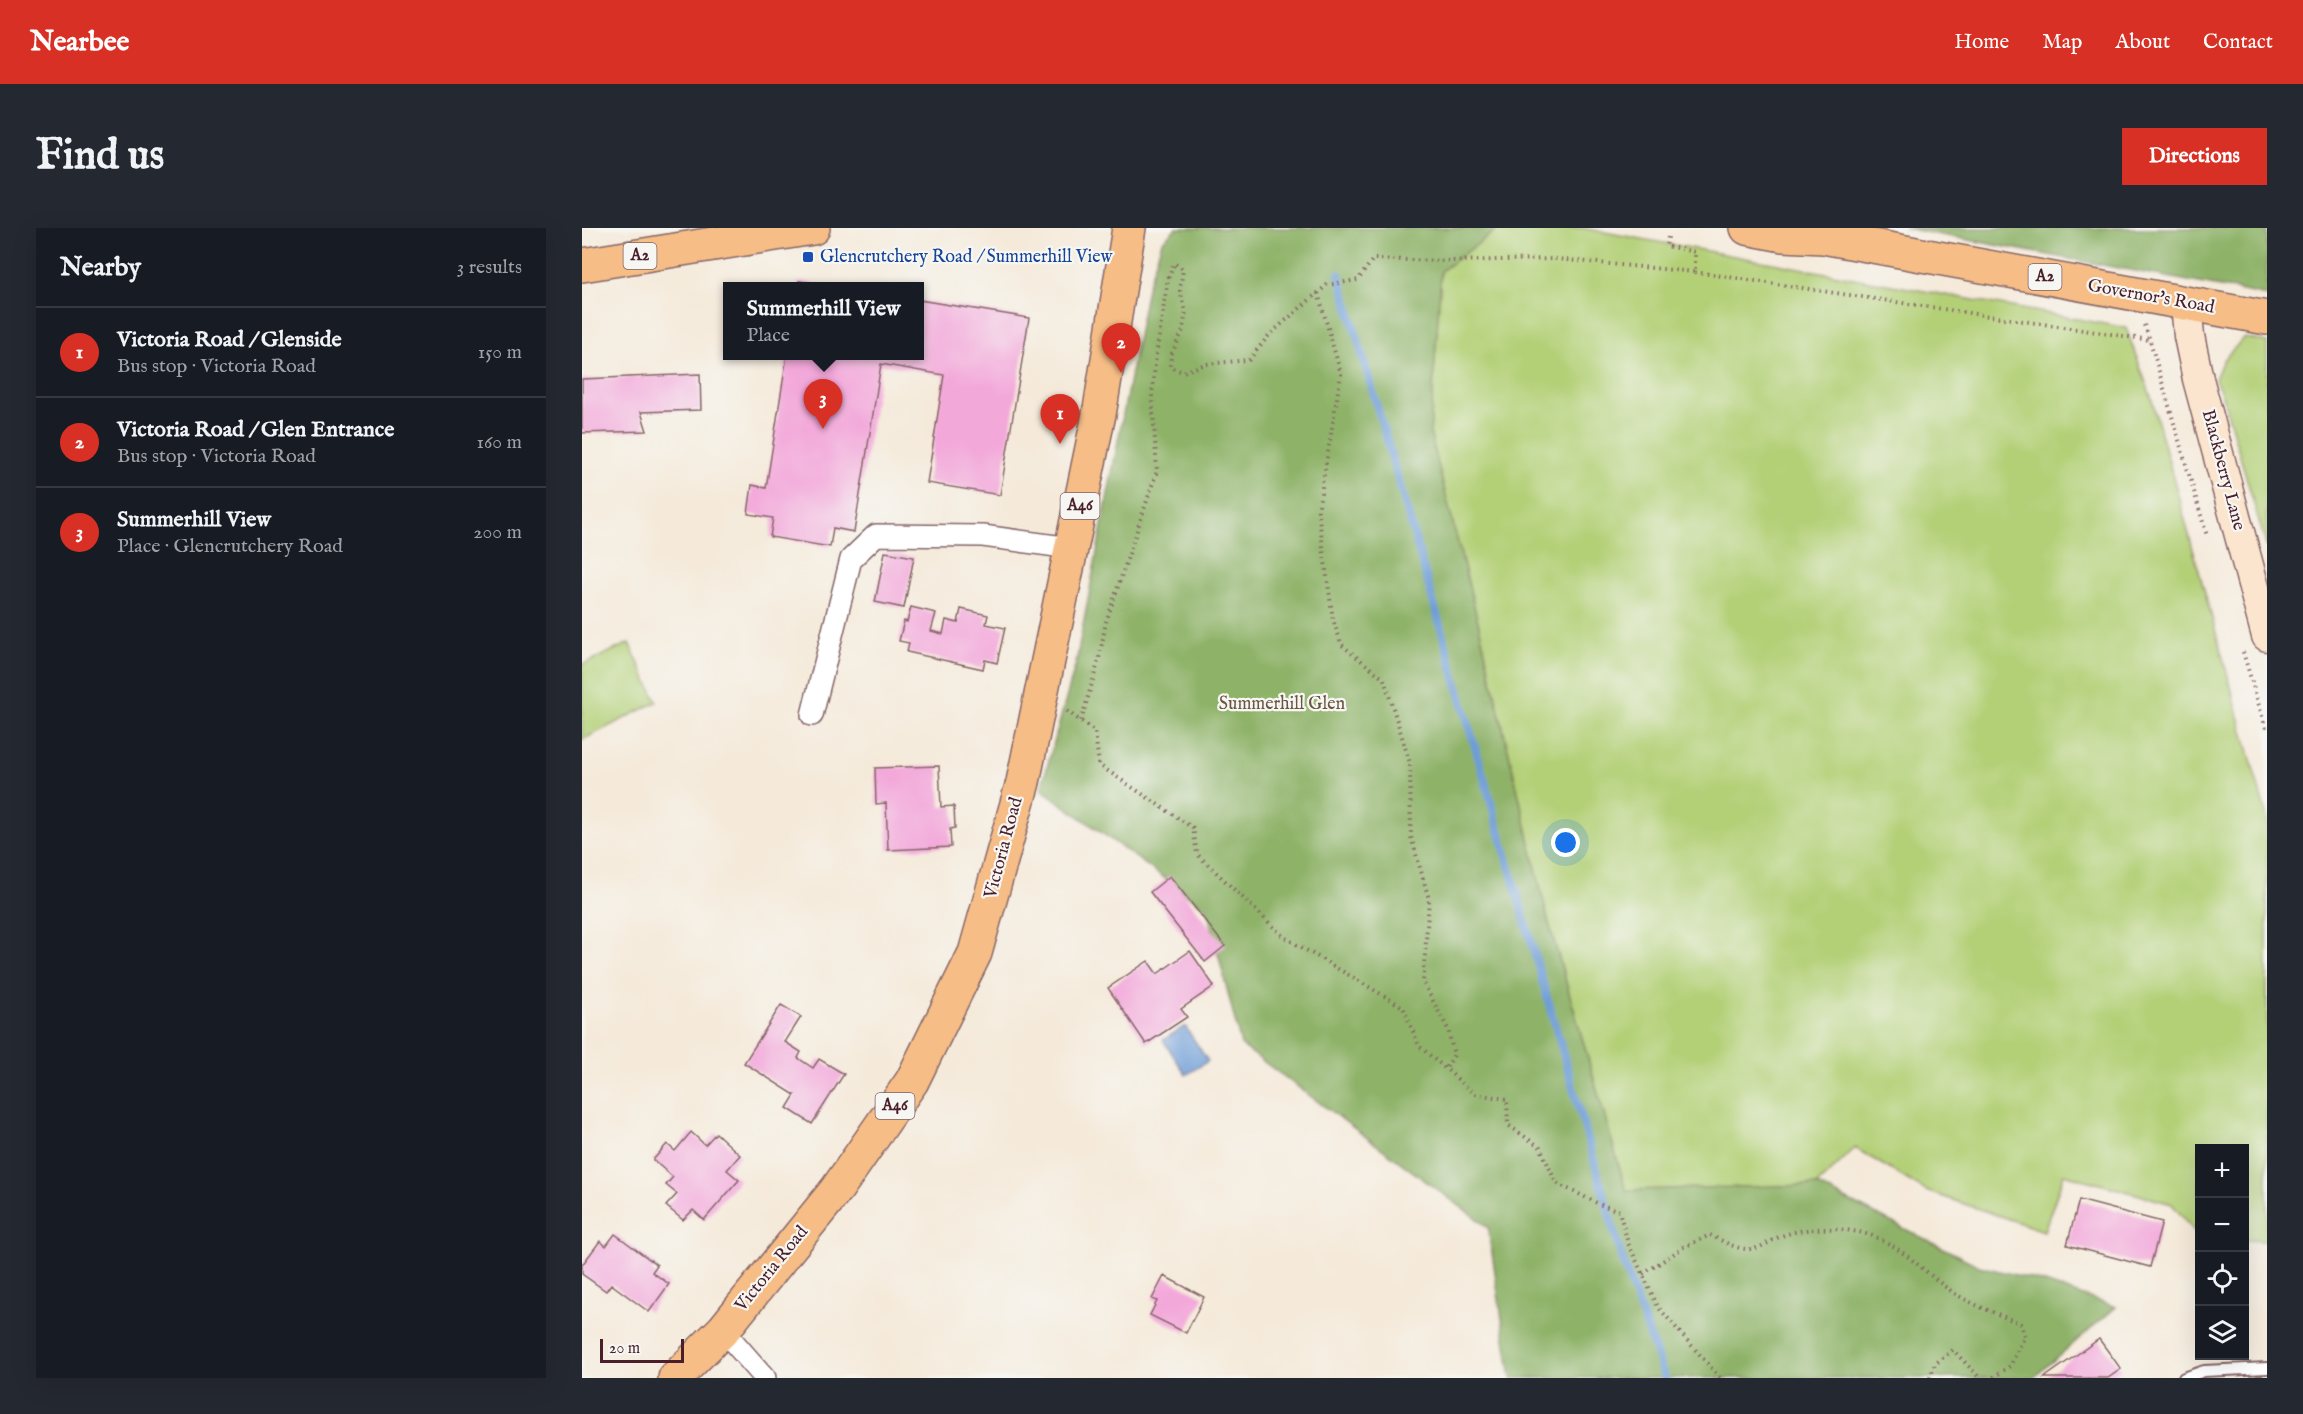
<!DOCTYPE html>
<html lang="en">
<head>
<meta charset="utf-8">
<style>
  body { margin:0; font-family:"IM FELL English",serif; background:#242831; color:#f1f3f6 }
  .controls { position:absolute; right:18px; bottom:18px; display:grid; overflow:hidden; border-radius:0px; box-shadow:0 6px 24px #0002 }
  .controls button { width:54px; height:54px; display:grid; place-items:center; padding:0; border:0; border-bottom:2px solid #363941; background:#171b24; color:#f1f3f6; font:30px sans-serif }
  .scale { position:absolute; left:18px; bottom:15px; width:84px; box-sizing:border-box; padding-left:6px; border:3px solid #4a1f2b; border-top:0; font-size:16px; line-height:21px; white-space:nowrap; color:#4a1f2b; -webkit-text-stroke:4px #f6f6f2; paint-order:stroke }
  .you { position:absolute; left:984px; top:615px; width:21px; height:21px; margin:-15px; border:4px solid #fff; border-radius:50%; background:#1a73e8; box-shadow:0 0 0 9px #1a73e833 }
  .badge { display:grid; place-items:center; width:39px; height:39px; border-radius:50%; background:#d93025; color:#fff; font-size:20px; font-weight:700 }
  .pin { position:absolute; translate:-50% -50px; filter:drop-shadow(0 2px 3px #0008) }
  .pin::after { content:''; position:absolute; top:32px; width:21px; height:18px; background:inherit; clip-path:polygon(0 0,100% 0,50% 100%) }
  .popup { position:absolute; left:141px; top:54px; width:201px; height:78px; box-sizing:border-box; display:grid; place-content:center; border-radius:0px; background:#171b24; filter:drop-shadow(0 2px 4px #0005); font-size:20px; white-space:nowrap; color:#9ea1a6 }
  .popup b { font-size:22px; color:#f1f3f6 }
  .popup::after { content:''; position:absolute; left:50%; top:100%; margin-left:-12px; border:12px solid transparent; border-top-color:#171b24 }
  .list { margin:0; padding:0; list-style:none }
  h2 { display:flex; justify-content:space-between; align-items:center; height:78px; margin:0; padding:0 24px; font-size:26px }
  h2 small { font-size:20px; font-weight:400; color:#9ea1a6 }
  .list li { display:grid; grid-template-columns:39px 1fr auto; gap:18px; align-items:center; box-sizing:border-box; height:90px; padding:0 24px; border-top:2px solid #363941 }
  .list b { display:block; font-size:22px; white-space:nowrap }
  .list p { margin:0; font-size:20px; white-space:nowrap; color:#9ea1a6 }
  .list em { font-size:20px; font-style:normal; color:#9ea1a6 }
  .icon { flex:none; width:33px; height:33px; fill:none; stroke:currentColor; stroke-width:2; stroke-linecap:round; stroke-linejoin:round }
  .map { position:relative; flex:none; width:1685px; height:1150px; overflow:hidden; border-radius:0px }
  header { display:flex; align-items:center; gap:36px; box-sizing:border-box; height:84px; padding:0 30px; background:#d93025; color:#fff }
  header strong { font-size:28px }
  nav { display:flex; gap:33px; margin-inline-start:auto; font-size:21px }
  .intro { display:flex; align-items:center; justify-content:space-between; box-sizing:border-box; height:144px; padding:0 36px }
  h1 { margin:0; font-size:42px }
  .button { padding:15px 27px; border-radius:0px; background:#d93025; color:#fff; font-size:21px; font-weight:700 }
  main { display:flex; gap:36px; padding:0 36px }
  aside { flex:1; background:#171b24; border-radius:0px; box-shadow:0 6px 24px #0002 }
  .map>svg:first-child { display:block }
  .green { fill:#b3d077; stroke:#7e7851; stroke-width:1.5 }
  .forest { fill:#8eb268; stroke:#6c684a; stroke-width:1.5 }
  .water { fill:#6e9dd7; stroke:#5c5e81; stroke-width:1.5 }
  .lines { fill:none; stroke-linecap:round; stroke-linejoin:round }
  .stream { stroke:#6e9dd7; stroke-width:8 }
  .building { fill:#f3a8da }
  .lane-casing { stroke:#866668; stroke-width:14 }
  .street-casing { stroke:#866668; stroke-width:24 }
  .secondary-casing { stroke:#866668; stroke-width:33 }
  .primary-casing { stroke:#866668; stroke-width:36 }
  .highway-casing { stroke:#866668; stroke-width:36 }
  .path { stroke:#866668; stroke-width:4; stroke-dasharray:1.5 4.5; stroke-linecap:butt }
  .lane { stroke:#fff; stroke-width:10 }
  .street { stroke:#fff; stroke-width:21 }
  .secondary { stroke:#fbe5cf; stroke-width:30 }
  .primary { stroke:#f6be86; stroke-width:33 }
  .highway { stroke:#f6be86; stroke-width:33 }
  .transit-dot { fill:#1a4fb4; stroke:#f6f6f2; stroke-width:2 }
  .labels { text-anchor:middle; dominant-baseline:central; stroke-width:4.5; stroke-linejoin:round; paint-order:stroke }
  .shield { fill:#f6f6f2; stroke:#7e6067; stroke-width:1.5 }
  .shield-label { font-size:16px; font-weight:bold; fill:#4a1f2b }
  .transit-label { font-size:18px; fill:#164399; stroke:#f6f6f2; text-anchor:start }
  .street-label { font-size:18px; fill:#4a1f2b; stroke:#f6f6f2 }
  .park-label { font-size:18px; fill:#6a5442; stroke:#f6f6f2 }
</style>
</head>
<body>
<header>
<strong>Nearbee</strong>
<nav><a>Home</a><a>Map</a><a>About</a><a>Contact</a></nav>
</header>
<div class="intro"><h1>Find us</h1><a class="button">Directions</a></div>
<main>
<aside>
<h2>Nearby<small>3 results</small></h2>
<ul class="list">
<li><span class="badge">1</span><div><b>Victoria Road / Glenside</b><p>Bus stop · Victoria Road</p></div><em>150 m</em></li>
<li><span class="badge">2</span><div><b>Victoria Road / Glen Entrance</b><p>Bus stop · Victoria Road</p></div><em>160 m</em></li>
<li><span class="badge">3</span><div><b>Summerhill View</b><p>Place · Glencrutchery Road</p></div><em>200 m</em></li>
</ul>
</aside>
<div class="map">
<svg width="1685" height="1150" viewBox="0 0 1685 1150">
  <rect width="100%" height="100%" fill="#f6f6f2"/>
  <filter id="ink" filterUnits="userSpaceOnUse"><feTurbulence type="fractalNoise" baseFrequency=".0167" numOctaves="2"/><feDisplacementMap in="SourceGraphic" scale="12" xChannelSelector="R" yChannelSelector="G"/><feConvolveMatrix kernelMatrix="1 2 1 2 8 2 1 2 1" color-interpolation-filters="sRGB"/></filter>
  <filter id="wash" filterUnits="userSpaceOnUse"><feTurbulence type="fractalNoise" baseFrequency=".008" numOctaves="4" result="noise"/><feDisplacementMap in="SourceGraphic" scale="24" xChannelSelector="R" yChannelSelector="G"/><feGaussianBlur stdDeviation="1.35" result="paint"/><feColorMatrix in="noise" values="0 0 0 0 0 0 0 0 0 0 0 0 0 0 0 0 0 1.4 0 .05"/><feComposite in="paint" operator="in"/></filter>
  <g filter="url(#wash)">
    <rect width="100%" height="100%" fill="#f5eada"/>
    <path class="green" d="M917,0H1000L1544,100L1569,169L1685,590V1013L1663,1012L1662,920H1618L1617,1009L1590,976L1482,946L1462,1003L1344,963L1273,920L1235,957L1044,963L966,692L897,398L848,205L859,43Z
      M1662,110L1685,114V320L1641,170L1633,151L1641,132Z
      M47,415L75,474L0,512V437Z"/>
    <path class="forest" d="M594,0H917L859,43L848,205L897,398L966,692L1044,962L1235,957L1397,1038L1454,1052L1534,1079L1451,1150H929L906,999L659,817L625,681L459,561L494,435L565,60L580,14Z
      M1322,0H1685V68L1671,65Z"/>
    <path class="water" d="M603,798L626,833L604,847L581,812Z"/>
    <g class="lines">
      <path class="stream" d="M757,46L1042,1037L1083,1150"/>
    </g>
    <g id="blocks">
      <path class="building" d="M217,53L245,57V58H216Z
        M337,72L447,90L418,267L345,255L362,147L299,136L272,304L251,300L248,319L188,309L191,290L166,286L170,257L184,260L205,128H337Z
        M118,146L119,182L59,184L65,203L0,205V151Z
        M303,324L332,329L322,380L293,374Z
        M329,379L354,385L349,403L361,406L364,392L376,395L379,381L406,387L404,396L423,400L415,435L403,432L401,441L325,424L327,415L317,413L322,393L325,394Z
        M357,538L359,579L372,578L373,600L368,601L369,619L306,622L304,575L294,576L293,540Z
        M588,648L643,718L623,734L568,664Z
        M608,723L632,758L599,781L605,789L564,816L526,760L566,733L575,746Z
        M199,777L219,789L203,814L219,824L216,830L231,840L237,831L262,846L230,896L205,880L213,867L162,835Z
        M109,904L123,917L134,905L158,927L145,942L157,952L122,992L111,982L101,992L84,978L95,966L84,957L91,949L71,932L85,916L93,923Z
        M1497,972L1580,994L1568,1039L1485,1017Z
        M33,1006L75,1037L70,1044L87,1056L67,1084L29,1056L24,1063L0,1046V1037L18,1013L24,1018Z
        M582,1048L622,1069L604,1105L568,1087L575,1073L570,1071Z
        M1517,1111L1539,1141L1526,1150H1462Z"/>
    </g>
  </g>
  <g filter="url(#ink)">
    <use href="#blocks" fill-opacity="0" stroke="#866668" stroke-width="1.5"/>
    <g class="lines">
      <defs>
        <path id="lane" d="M1602,1150L1622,1143L1685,1140"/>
        <path id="street" d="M230,487L269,331L294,307L401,308L489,320
          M141,1102L183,1150"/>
        <path id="secondary" d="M1604,75L1607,108L1616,151L1685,408"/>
        <path id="primary" d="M93,1150L141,1102L255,961L330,853L393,725L441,554L518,181L547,0"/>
        <path id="highway" d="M1165,0L1201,7L1241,9L1685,90
          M0,37L231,0"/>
      </defs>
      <use href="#lane" class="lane-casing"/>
      <use href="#street" class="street-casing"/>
      <use href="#secondary" class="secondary-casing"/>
      <use href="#primary" class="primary-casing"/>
      <use href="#highway" class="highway-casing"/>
      <path class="path" d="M1113,44L1568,112
        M736,65L759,146L736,283L751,392L760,417L802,451L828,535L829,609L847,671L841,754L866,801L872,827L864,840
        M1562,97L1566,106L1625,308
        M1661,424L1685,504
        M485,483L513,504L517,537L611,600L615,626L702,709L821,779L837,818L893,866L925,871L926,897L958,919L974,955L1017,976L1037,983L1046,1015L1076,1079L1138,1150
        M499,493L517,431L524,394L575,243L570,167L574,127L586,51L592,35L601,41L598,63L604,84L600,105L589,127L588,139L601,144L624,136L667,132L688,106L745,57L776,52L791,31L864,33L974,31L1113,44V24L1084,18L1086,9
        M1061,1046L1102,1019L1128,1007C1139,1012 1153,1021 1166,1021C1177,1022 1186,1014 1195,1010C1221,998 1254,999 1281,1005C1317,1014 1342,1045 1372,1065C1392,1078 1417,1086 1439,1096L1443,1108L1428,1138L1410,1150
        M1348,1150L1353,1136L1371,1122L1398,1150"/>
      <use href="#lane" class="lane"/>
      <use href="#street" class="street"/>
      <use href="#secondary" class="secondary"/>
      <use href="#primary" class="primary"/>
      <use href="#highway" class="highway"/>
    </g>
  </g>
  <rect class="transit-dot" x="220" y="23" width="12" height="12" rx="3"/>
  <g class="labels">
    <g class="shield">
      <rect x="41.5" y="15" width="33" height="26" rx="4.5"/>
      <rect x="1446.5" y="36" width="33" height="26" rx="4.5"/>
      <rect x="478.5" y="265" width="39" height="26" rx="4.5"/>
      <rect x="293.5" y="865" width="39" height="26" rx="4.5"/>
    </g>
    <g class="shield-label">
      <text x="58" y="28">A2</text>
      <text x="1463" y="49">A2</text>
      <text x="498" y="278">A46</text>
      <text x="313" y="878">A46</text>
    </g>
    <g class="transit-label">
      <text x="238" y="29">Glencrutchery Road / Summerhill View</text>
    </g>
    <g class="street-label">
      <text transform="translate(1569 69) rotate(10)">Governor's Road</text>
      <text transform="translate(1641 242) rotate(75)">Blackberry Lane</text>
      <text transform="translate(422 620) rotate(-75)">Victoria Road</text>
      <text transform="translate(190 1041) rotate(-51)">Victoria Road</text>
    </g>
    <g class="park-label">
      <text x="700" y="476">Summerhill Glen</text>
    </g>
  </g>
</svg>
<div class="controls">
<button>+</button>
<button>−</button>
<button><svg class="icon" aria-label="locate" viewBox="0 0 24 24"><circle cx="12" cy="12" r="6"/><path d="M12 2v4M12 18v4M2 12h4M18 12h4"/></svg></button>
<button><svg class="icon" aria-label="layers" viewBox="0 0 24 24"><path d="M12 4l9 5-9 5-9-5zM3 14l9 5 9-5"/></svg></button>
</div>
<div class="scale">20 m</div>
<div class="you"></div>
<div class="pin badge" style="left:478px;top:216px">1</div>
<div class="pin badge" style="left:539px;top:145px">2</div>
<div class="pin badge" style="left:241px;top:201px">3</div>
<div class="popup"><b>Summerhill View</b>Place</div>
</div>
</main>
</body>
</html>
